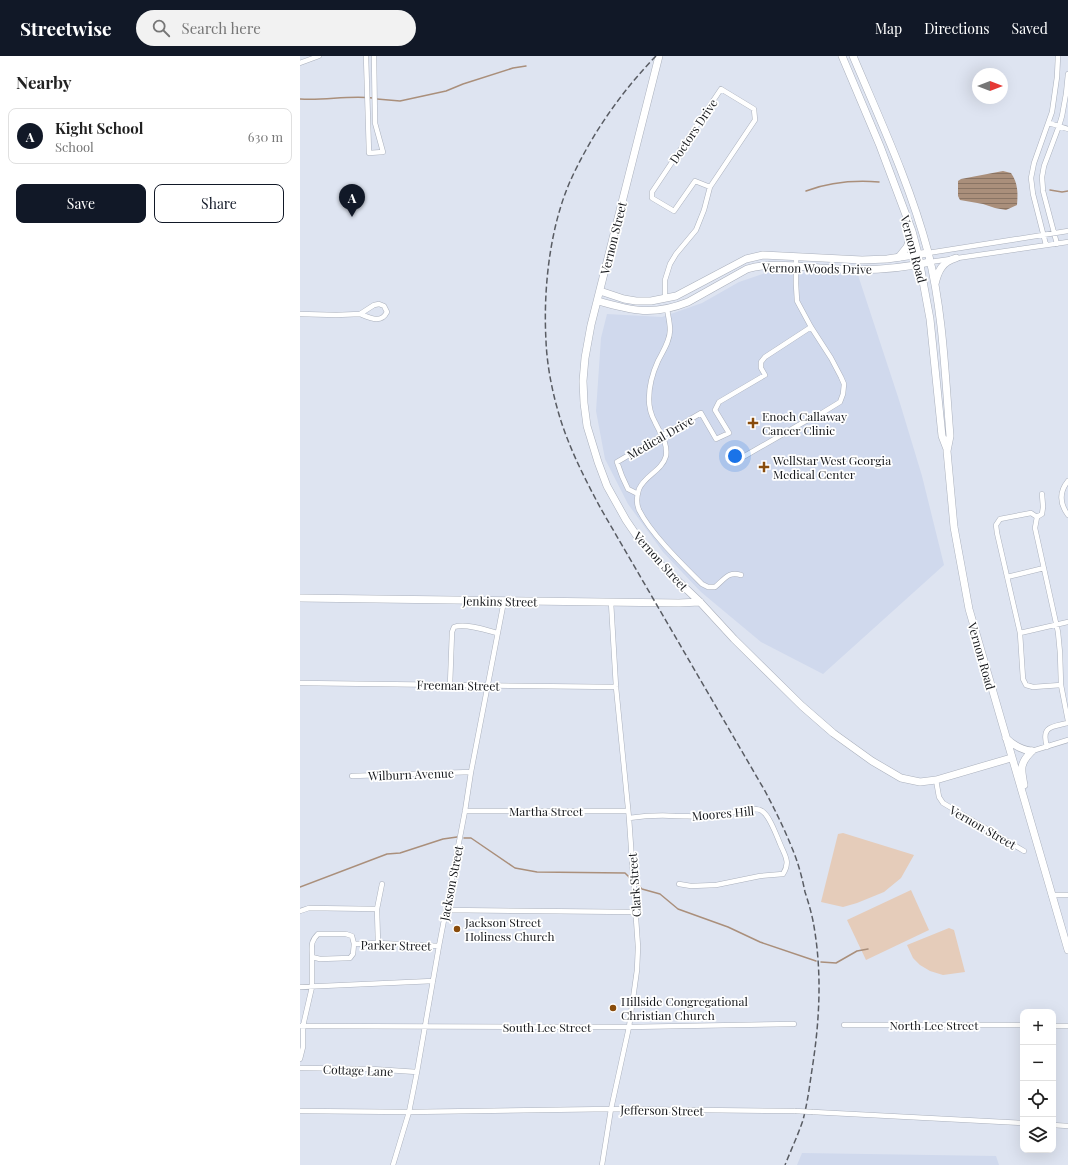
<!DOCTYPE html>
<html lang="en">
<head>
<meta charset="utf-8">
<style>
  body { margin:0; font-family:"Playfair Display",serif; background:#f2f2f2; color:#222 }
  .controls { position:absolute; right:12px; bottom:12px; display:grid; overflow:hidden; border-radius:8px; box-shadow:0 4px 16px #0002 }
  .controls button { width:36px; height:36px; display:grid; place-items:center; padding:0; border:0; border-bottom:1px solid #e0e0e0; background:#fff; color:#222; font:20px sans-serif }
  .compass { position:absolute; left:672px; top:12px; width:36px; height:36px; border-radius:50%; background:#fff; box-shadow:0 4px 16px #0002; rotate:90deg }
  .you { position:absolute; left:435px; top:400px; width:14px; height:14px; margin:-10px; border:3px solid #fff; border-radius:50%; background:#1a73e8; box-shadow:0 0 0 6px #1a73e833 }
  .badge { display:grid; place-items:center; width:26px; height:26px; border-radius:50%; background:#111827; color:#fff; font-size:13px; font-weight:700 }
  .pin { position:absolute; translate:-50% -33px; filter:drop-shadow(0 1px 2px #0008) }
  .pin::after { content:''; position:absolute; top:21px; width:14px; height:12px; background:inherit; clip-path:polygon(0 0,100% 0,50% 100%) }
  .list { margin:0; padding:0; list-style:none }
  h2 { display:flex; justify-content:space-between; align-items:center; height:52px; margin:0; padding:0 16px; font-size:17px }
  h2 small { font-size:13px; font-weight:400; color:#767676 }
  .list li { display:grid; grid-template-columns:26px 1fr auto; gap:12px; align-items:center; box-sizing:border-box; height:56px; margin:0 8px 8px; padding:0 8px; border:1px solid #e0e0e0; border-radius:8px }
  .list b { display:block; font-size:15px; white-space:nowrap }
  .list p { margin:0; font-size:13px; white-space:nowrap; color:#767676 }
  .list em { font-size:13px; font-style:normal; color:#767676 }
  .actions { display:flex; gap:8px; padding:12px 16px }
  .actions a { flex:1; padding:9px 0; border:1px solid #111827; border-radius:8px; text-align:center; font-size:14px; color:#111827 }
  .actions .main { background:#111827; color:#fff }
  .icon { flex:none; width:22px; height:22px; fill:none; stroke:currentColor; stroke-width:2; stroke-linecap:round; stroke-linejoin:round }
  .map { position:relative; flex:none; width:768px; height:1109px; overflow:hidden }
  header { display:flex; align-items:center; gap:24px; box-sizing:border-box; height:56px; padding:0 20px; background:#111827; color:#fff }
  header strong { font-size:19px }
  nav { display:flex; gap:22px; margin-inline-start:auto; font-size:14px }
  .search { width:280px; height:36px; background:#f2f2f2; display:flex; align-items:center; gap:10px; box-sizing:border-box; padding:0 14px; border-radius:22px; color:#767676; font-size:15px }
  main { display:flex }
  aside { flex:1; background:#fff }
  .map>svg:first-child { display:block }
  .built { fill:#d0d9ed }
  .park { fill:#e5ccba }
  .water { fill:url(#water-rules) }
  .lines { fill:none; stroke-linecap:round; stroke-linejoin:round }
  .stream { stroke:#aa8f7b; stroke-width:1.5 }
  .street-casing { stroke:#abb1bd; stroke-width:5.5 }
  .secondary-casing { stroke:#abb1bd; stroke-width:8 }
  .primary-casing { stroke:#abb1bd; stroke-width:8 }
  .street { stroke:#fff; stroke-width:4.5 }
  .secondary { stroke:#fff; stroke-width:7 }
  .primary { stroke:#fff; stroke-width:7 }
  .rail { stroke:#595c63; stroke-width:1.5; stroke-dasharray:6 3; stroke-linecap:butt }
  .street-bridge-casing { stroke:#abb1bd; stroke-width:5.5; stroke-linecap:butt }
  .street-bridge { stroke:#fff; stroke-width:4.5 }
  .poi-dot { fill:#894c0c; stroke:#fff; stroke-width:1.5 }
  .labels { text-anchor:middle; dominant-baseline:central; stroke-width:3.5; stroke-linejoin:round; paint-order:stroke }
  .street-label { font-size:12px; fill:#16181c; stroke:#fff }
  .poi-label { font-size:12px; fill:#16181c; stroke:#fff; text-anchor:start }
</style>
</head>
<body>
<header>
<strong>Streetwise</strong>
<div class="search"><svg class="icon" aria-label="search" viewBox="0 0 24 24"><circle cx="10" cy="10" r="6"/><path d="M15 15l6 6"/></svg>Search here</div>
<nav><a>Map</a><a>Directions</a><a>Saved</a></nav>
</header>
<main>
<aside>
<h2>Nearby<small></small></h2>
<ul class="list">
<li><span class="badge">A</span><div><b>Kight School</b><p>School</p></div><em>630 m</em></li>
</ul>
<div class="actions"><a class="main">Save</a><a>Share</a></div>
</aside>
<div class="map">
<svg width="768" height="1109" viewBox="0 0 768 1109">
  <defs>
    <pattern id="water-rules" width="6" height="5" patternUnits="userSpaceOnUse"><rect width="6" height="5" fill="#aa8f7b"/><path d="M0 2.5h6" fill="none" stroke="#897464"/></pattern>
  </defs>
  <rect width="100%" height="100%" fill="#dee4f1"/>
  <path class="built" d="M468,216L558,219L599,344L622,420L644,509L523,618L461,586L401,536L363,496L328,448L305,403L296,355L301,282L307,258L362,261L402,247L439,226Z
    M502,1097L696,1100L699,1109H497Z"/>
  <path class="park" d="M543,777L614,799L601,822L584,836L557,847L543,851L521,846L538,778Z
    M611,834L629,874L566,904L547,864Z
    M649,872L654,874L665,916L643,919L630,915L620,909L613,902L607,889Z"/>
  <path class="water" d="M703,115L711,117C718,127 718,137 717,149L706,154L695,152L683,148L660,144L658,140V125L661,123Z"/>
  <g class="lines">
    <path class="stream" d="M0,43C24,45 48,39 73,42
      M77,43L100,45L146,35L163,28L213,12L226,10
      M750,134L762,136L768,135
      M506,135C530,126 553,124 579,126
      M164,782H171L215,812L237,816L325,817L329,821
      M337,828L342,833L360,838L378,853L428,871L460,886L516,905
      M0,831L87,798L100,797L143,783L157,781
      M521,906L536,907L557,895L568,893"/>
    <defs>
      <path id="street" d="M66,0L69,97L83,96L75,67L74,0
        M0,7L19,0
        M749,67L768,73
        M757,188L743,135L742,121L744,110L759,70L762,60L766,38L768,18
        M746,189L733,138L731,122L734,107L752,56L757,21L758,0
        M628,197L768,175
        M630,206L768,186
        M365,242V224L370,208L376,198L396,174L404,154L410,131L455,64L454,53L421,33L352,136V142L374,155L395,125L410,131
        M367,253C368,259 370,267 370,274C370,285 363,295 358,305C353,316 349,330 349,343C349,351 351,359 355,366C360,377 368,387 366,400C362,415 345,419 339,433C337,439 336,447 339,454C351,478 382,508 402,528L408,531H415C425,523 428,515 441,519
        M0,258L36,259L60,258L74,249L79,248L84,250L87,256C81,268 70,262 60,258
        M443,401L504,366L522,357L540,346L543,338L544,328L541,321L531,302L511,271L497,245L496,228V201
        M768,425C759,436 760,448 768,459
        M338,438L328,433L322,420L317,406L401,357L416,383L429,377L415,354L419,346L465,319L461,312V306L465,301L511,271
        M742,438L743,451L742,458L737,461L735,472L758,576L760,597L761,629L768,665
        M737,461L731,457L700,463L696,469L697,477L720,577L723,623L726,629L733,631L761,629
        M707,521L744,512
        M720,577L768,566
        M0,627L316,631
        M150,629L152,576L154,571C165,567 186,574 197,577
        M747,691C741,670 751,671 768,667
        M732,695L768,684
        M52,720L171,716
        M636,724L639,741L643,747L724,795
        M165,755H328
        M329,762C344,760 359,759 375,760C390,760 405,762 420,759C430,758 454,749 462,755C470,760 477,781 481,790C486,801 490,807 483,818L460,820L416,829L391,830L379,828
        M751,839H768
        M146,854L335,856
        M0,855L9,852L77,853
        M78,887L77,853L82,828
        M54,888L53,898L50,902L20,903L12,901C12,890 10,886 18,878H46L52,880L54,888L78,887L139,890
        M0,931L133,925
        M544,969H723
        M0,970L329,971L494,968
        M753,970H768
        M0,1003L3,991V970L12,931V901
        M0,1012L72,1013L117,1016
        M0,1055L109,1056L311,1053L495,1055
        M513,1056L723,1067
        M753,1069L768,1070
        M93,1109L109,1056L117,1016L139,890L165,755L171,716L204,545
        M302,1109L311,1053L329,971L337,914L338,891L329,762L316,631L311,546"/>
      <path id="secondary" d="M359,0L291,269L285,302L283,325L284,347L287,370L298,406L307,430L326,464L341,486L359,507L400,546L434,583L502,650L533,677L572,705L601,722L620,726L636,724L711,702
        M300,235L324,243L336,245H351L376,240L446,203L463,199L562,204L587,203L628,197
        M298,245C333,255 353,260 388,246L447,213C472,205 509,212 536,213C567,215 599,213 630,206
        M0,542L379,547L400,546"/>
      <path id="primary" d="M542,0L580,90L612,175L618,198L630,263L642,380L647,393
        M553,0C580,64 610,128 628,196C643,255 645,318 650,380L647,395L654,471L669,553L768,894
        M599,201L607,191L612,178
        M635,228C638,215 642,206 656,202
        M706,682C714,690 721,694 732,695
        M724,729C721,713 719,708 732,695"/>
    </defs>
    <use href="#street" class="street-casing"/>
    <use href="#secondary" class="secondary-casing"/>
    <use href="#primary" class="primary-casing"/>
    <use href="#street" class="street"/>
    <use href="#secondary" class="secondary"/>
    <use href="#primary" class="primary"/>
    <path class="rail" d="M356,0C322,35 294,75 273,119C250,167 243,232 246,285C247,311 253,340 261,365C271,396 286,425 301,453L465,735C475,754 484,772 492,792C498,806 502,821 505,836C508,845 511,855 513,865C522,912 520,960 513,1007C510,1026 508,1045 503,1064C498,1079 491,1094 485,1109"/>
    <defs>
      <path id="street-bridge" d="M495,1055L513,1056"/>
    </defs>
    <use href="#street-bridge" class="street-bridge-casing"/>
    <use href="#street-bridge" class="street-bridge"/>
  </g>
  <g class="poi-dot">
    <path d="M451 361h4v4h4v4h-4v4h-4v-4h-4v-4h4z"/>
    <path d="M462 405h4v4h4v4h-4v4h-4v-4h-4v-4h4z"/>
    <circle cx="157" cy="873" r="4"/>
    <circle cx="313" cy="952" r="4"/>
  </g>
  <g class="labels">
    <g class="street-label">
      <text transform="translate(393 75) rotate(-56)">Doctors Drive</text>
      <text transform="translate(313 182) rotate(-76)">Vernon Street</text>
      <text transform="translate(614 193) rotate(75)">Vernon Road</text>
      <text transform="translate(517 212) rotate(1)">Vernon Woods Drive</text>
      <text transform="translate(360 381) rotate(-30)">Medical Drive</text>
      <text transform="translate(361 505) rotate(48)">Vernon Street</text>
      <text transform="translate(200 545) rotate(1)">Jenkins Street</text>
      <text transform="translate(682 600) rotate(74)">Vernon Road</text>
      <text transform="translate(158 629) rotate(1)">Freeman Street</text>
      <text transform="translate(111 718) rotate(-2)">Wilburn Avenue</text>
      <text x="246" y="755">Martha Street</text>
      <text transform="translate(423 757) rotate(-5)">Moores Hill</text>
      <text transform="translate(683 771) rotate(30)">Vernon Street</text>
      <text transform="translate(151 827) rotate(-79)">Jackson Street</text>
      <text transform="translate(334 829) rotate(-94)">Clark Street</text>
      <text transform="translate(96 889) rotate(1)">Parker Street</text>
      <text x="634" y="969">North Lee Street</text>
      <text x="247" y="971">South Lee Street</text>
      <text transform="translate(58 1014) rotate(2)">Cottage Lane</text>
      <text transform="translate(362 1054) rotate(1)">Jefferson Street</text>
    </g>
    <g class="poi-label">
      <text x="462" y="360">Enoch Callaway<tspan x="462" dy="14">Cancer Clinic</tspan></text>
      <text x="473" y="404">WellStar West Georgia<tspan x="473" dy="14">Medical Center</tspan></text>
      <text x="165" y="866">Jackson Street<tspan x="165" dy="14">Holiness Church</tspan></text>
      <text x="321" y="945">Hillside Congregational<tspan x="321" dy="14">Christian Church</tspan></text>
    </g>
  </g>
</svg>
<div class="controls">
<button>+</button>
<button>−</button>
<button><svg class="icon" aria-label="locate" viewBox="0 0 24 24"><circle cx="12" cy="12" r="6"/><path d="M12 2v4M12 18v4M2 12h4M18 12h4"/></svg></button>
<button><svg class="icon" aria-label="layers" viewBox="0 0 24 24"><path d="M12 4l9 5-9 5-9-5zM3 14l9 5 9-5"/></svg></button>
</div>
<svg class="compass" viewBox="-18 -18 36 36"><path d="M0-13l5 13h-10z" fill="#e53935"/><path d="M0 13l5-13h-10z" fill="#767676"/></svg>
<div class="you"></div>
<div class="pin badge" style="left:52px;top:161px">A</div>
</div>
</main>
</body>
</html>
